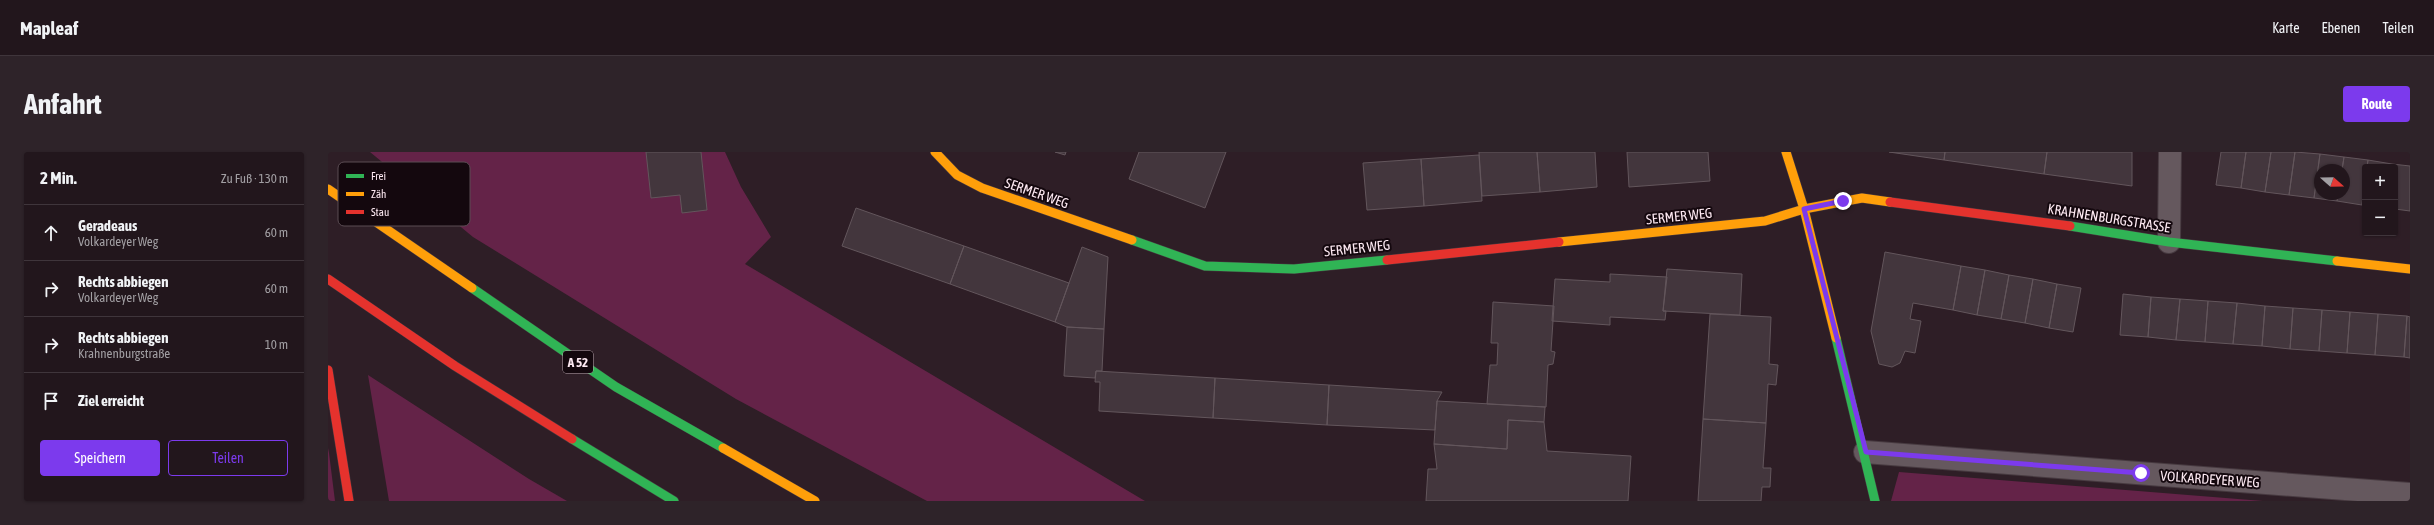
<!DOCTYPE html>
<html lang="de">
<head>
<meta charset="utf-8">
<style>
  body { margin:0; font-family:"Asap Condensed",sans-serif; background:#2e2329; color:#f1f3f6 }
  .controls { position:absolute; right:12px; top:12px; display:grid; overflow:hidden; border-radius:4px; box-shadow:0 1px 3px #0004 }
  .controls button { width:36px; height:36px; display:grid; place-items:center; padding:0; border:0; border-bottom:1px solid #3f353b; background:#22161c; color:#f1f3f6; font:20px sans-serif }
  .compass { position:absolute; left:1986px; top:12px; width:36px; height:36px; border-radius:50%; background:#22161c; box-shadow:0 1px 3px #0004; rotate:110deg }
  .stop { position:absolute; width:12px; height:12px; margin:-9px; border:3px solid #7c3aed; border-radius:50%; background:#fff }
  .stop.end { background:#7c3aed; border-color:#fff; box-shadow:0 1px 4px #0008 }
  .list { margin:0; padding:0; list-style:none }
  h2 { display:flex; justify-content:space-between; align-items:center; height:52px; margin:0; padding:0 16px; font-size:17px }
  h2 small { font-size:13px; font-weight:400; color:#a29fa3 }
  .list li { display:grid; grid-template-columns:26px 1fr auto; gap:12px; align-items:center; box-sizing:border-box; height:56px; padding:0 16px; border-top:1px solid #3f353b }
  .list b { display:block; font-size:15px; white-space:nowrap }
  .list p { margin:0; font-size:13px; white-space:nowrap; color:#a29fa3 }
  .list em { font-size:13px; font-style:normal; color:#a29fa3 }
  .actions { display:flex; gap:8px; padding:12px 16px }
  .actions a { flex:1; padding:9px 0; border:1px solid #7c3aed; border-radius:4px; text-align:center; font-size:14px; color:#7c3aed }
  .actions .main { background:#7c3aed; color:#fff }
  .icon { flex:none; width:22px; height:22px; fill:none; stroke:currentColor; stroke-width:2; stroke-linecap:round; stroke-linejoin:round }
  .map { position:relative; flex:none; width:2082px; height:349px; overflow:hidden; border-radius:4px }
  header { display:flex; align-items:center; gap:24px; box-sizing:border-box; height:56px; padding:0 20px; background:#22161c; border-bottom:1px solid #3f353b }
  header strong { font-size:19px }
  nav { display:flex; gap:22px; margin-inline-start:auto; font-size:14px }
  .intro { display:flex; align-items:center; justify-content:space-between; box-sizing:border-box; height:96px; padding:0 24px }
  h1 { margin:0; font-size:28px }
  .button { padding:10px 18px; border-radius:4px; background:#7c3aed; color:#fff; font-size:14px; font-weight:700 }
  main { display:flex; gap:24px; padding:0 24px }
  aside { flex:1; background:#22161c; border-radius:4px; box-shadow:0 1px 3px #0004 }
  .map>svg:first-child { display:block }
  .green { fill:#642348 }
  .building { fill:#43363d; stroke:#63565c }
  .lines { fill:none; stroke-linecap:round; stroke-linejoin:round }
  .street-casing { stroke:#473a40; stroke-width:24 }
  .fast-casing { stroke:#473a40; stroke-width:10 }
  .slow-casing { stroke:#473a40; stroke-width:10 }
  .jam-casing { stroke:#473a40; stroke-width:10 }
  .street { stroke:#65585e; stroke-width:22 }
  .fast { stroke:#30b455; stroke-width:9 }
  .slow { stroke:#ff9f0a; stroke-width:9 }
  .jam { stroke:#e5322d; stroke-width:9 }
  .route { stroke:#7c3aed; stroke-width:5 }
  .labels { text-anchor:middle; dominant-baseline:central; stroke-width:4; stroke-linejoin:round; paint-order:stroke }
  .shield { fill:#14080e; stroke:#b8a6ae; stroke-width:1 }
  .shield-label { font-size:13px; font-weight:bold; fill:#feeaf3 }
  .street-label { font-size:14px; fill:#feeaf3; stroke:#14080e }
  .key { fill:#14080e; stroke:#5a4c53; stroke-width:1 }
  .key-label { font-size:11px; fill:#feeaf3 }
</style>
</head>
<body>
<header>
<strong>Mapleaf</strong>
<nav><a>Karte</a><a>Ebenen</a><a>Teilen</a></nav>
</header>
<div class="intro"><h1>Anfahrt</h1><a class="button">Route</a></div>
<main>
<aside>
<h2>2 Min.<small>Zu Fuß · 130 m</small></h2>
<ul class="list">
<li><svg class="icon" aria-label="ahead" viewBox="0 0 24 24"><path d="M12 20V5M6 11l6-6 6 6"/></svg><div><b>Geradeaus</b><p>Volkardeyer Weg</p></div><em>60 m</em></li>
<li><svg class="icon" aria-label="right" viewBox="0 0 24 24"><path d="M7 20v-9h11M14 6l5 5-5 5"/></svg><div><b>Rechts abbiegen</b><p>Volkardeyer Weg</p></div><em>60 m</em></li>
<li><svg class="icon" aria-label="right" viewBox="0 0 24 24"><path d="M7 20v-9h11M14 6l5 5-5 5"/></svg><div><b>Rechts abbiegen</b><p>Krahnenburgstraße</p></div><em>10 m</em></li>
<li><svg class="icon" aria-label="arrive" viewBox="0 0 24 24"><path d="M6 21V4h12l-3 4 3 4H6"/></svg><div><b>Ziel erreicht</b></div></li>
</ul>
<div class="actions"><a class="main">Speichern</a><a>Teilen</a></div>
</aside>
<div class="map">
<svg width="2082" height="349" viewBox="0 0 2082 349">
  <rect width="100%" height="100%" fill="#2e1e26"/>
  <path class="green" d="M42,0H397L413,35L443,85L417,112L817,349H599L408,247L145,85Z
    M40,223L201,327L239,349H61Z
    M0,296L1,301L7,349H0Z
    M1571,320L1935,349H1563Z"/>
  <path class="building" d="M318,0H373L379,58L354,61L352,43L323,46Z
    M727,0H738L737,3Z
    M811,0H898L877,56L801,27Z
    M1151,0H1209L1212,40L1154,44Z
    M1209,0H1267L1269,35L1212,40Z
    M1299,0H1380L1382,29L1301,35Z
    M1561,0H1617L1616,8Z
    M1617,0H1719L1716,22L1616,8Z
    M1719,0H1804V34L1716,22Z
    M1893,0H1918L1913,36L1888,33Z
    M1918,0H1943L1937,40L1913,36Z
    M1943,0H1967L1961,43L1937,40Z
    M1967,0L1992,2L1986,46L1961,43Z
    M1992,2L2016,5L2014,18H1992V42H2010L2009,49L1986,46Z
    M1151,3L1154,49L1096,54L1093,7Z
    M2016,5L2040,8L2039,15H2037L2034,53L2009,49L2010,42H2016V18H2014Z
    M1093,7L1096,54L1039,58L1035,11Z
    M2040,8L2064,12V15H2039Z
    M2064,12L2082,14V59L2067,57V15H2064Z
    M2037,30V53H2034Z
    M528,56L636,94L622,132L514,94Z
    M636,94L741,131L727,170L622,132Z
    M754,95L780,105L776,177L739,175L727,170Z
    M1557,100L1633,114L1625,158L1585,151L1582,167L1593,169L1587,201L1577,199L1572,211L1564,215L1551,212L1543,179Z
    M1633,114L1657,118L1649,163L1625,158Z
    M1339,117L1414,122L1412,163L1335,159Z
    M1657,118L1681,123L1673,167L1649,163Z
    M1282,122L1339,125L1335,159H1338L1337,168L1282,165V173L1224,169L1227,127L1282,130Z
    M1681,123L1705,127L1697,171L1673,167Z
    M1705,127L1729,132L1721,176L1697,171Z
    M1729,132L1753,136L1745,180L1721,176Z
    M1795,142L1823,145L1820,185L1792,183Z
    M1823,145L1852,147L1848,188L1820,185Z
    M1852,147L1880,149L1877,190L1848,188Z
    M1880,149L1909,151L1905,192L1877,190Z
    M1165,150L1226,154L1223,199L1227,200L1225,212L1220,213L1218,255L1159,252L1162,213H1169L1170,191H1163Z
    M1909,151L1937,154L1934,194L1905,192Z
    M1937,154L1965,156L1962,197L1934,194Z
    M1965,156L1994,158L1991,199L1962,197Z
    M1994,158L2022,160L2019,201L1991,199Z
    M2022,160L2050,162L2047,203L2019,201Z
    M1382,162L1443,165L1441,212L1450,213L1448,233L1440,232L1438,271L1375,267Z
    M2050,162L2079,164L2076,205L2047,203Z
    M2079,164L2082,165V206L2076,205Z
    M739,175L776,177L774,219H768L767,226L736,224Z
    M768,219L887,226L885,266L771,259L772,230H767Z
    M887,226L1001,233L999,273L885,266Z
    M1001,233L1114,240L1109,249L1107,278L999,273Z
    M1109,249L1217,255L1216,270L1180,268L1179,297L1106,292Z
    M1375,267L1438,271L1435,316H1443L1442,335H1434L1433,349H1370Z
    M1180,268L1216,270L1219,299L1303,304L1300,349H1098L1100,317H1109L1106,292L1179,297Z"/>
  <g class="lines">
    <defs>
      <path id="street" d="M1841,90L1842,0
        M1537,300L2082,342"/>
      <path id="fast" d="M1742,74L1841,90L2009,109
        M804,88L877,114L966,117L1059,108
        M144,136L288,235L395,296
        M1508,186L1547,349
        M244,287L346,349"/>
      <path id="slow" d="M607,0L629,23L654,36L804,88
        M1458,0L1476,57L1508,186
        M0,37L144,136
        M1231,90L1437,69L1476,57L1534,46L1562,50
        M2009,109L2082,117
        M395,296L487,349"/>
      <path id="jam" d="M1562,50L1742,74
        M1059,108L1231,90
        M0,127L127,214L244,287
        M0,218L21,349"/>
    </defs>
    <use href="#street" class="street-casing"/>
    <use href="#fast" class="fast-casing"/>
    <use href="#slow" class="slow-casing"/>
    <use href="#jam" class="jam-casing"/>
    <use href="#street" class="street"/>
    <use href="#fast" class="fast"/>
    <use href="#slow" class="slow"/>
    <use href="#jam" class="jam"/>
  </g>
  <g class="lines">
    <path class="route" d="M1515,49L1476,57L1538,300L1813,321"/>
  </g>
  <g class="labels">
    <rect class="shield" x="235" y="199" width="30" height="22" rx="3"/>
    <g class="shield-label">
      <text x="250" y="210">A 52</text>
    </g>
    <g class="street-label">
      <text transform="translate(709 41) rotate(19)">SERMER WEG</text>
      <text transform="translate(1351 64) rotate(-6)">SERMER WEG</text>
      <text transform="translate(1781 66) rotate(9)">KRAHNENBURGSTRASSE</text>
      <text transform="translate(1029 96) rotate(-6)">SERMER WEG</text>
      <text transform="translate(1882 327) rotate(4)">VOLKARDEYER WEG</text>
    </g>
  </g>
  <rect x="10" y="10" width="132" height="64" rx="6" class="key"/>
  <rect x="18" y="22" width="18" height="4" fill="#30b455"/>
  <rect x="18" y="40" width="18" height="4" fill="#ff9f0a"/>
  <rect x="18" y="58" width="18" height="4" fill="#e5322d"/>
  <g class="key-label">
    <text x="43" y="28">Frei</text>
    <text x="43" y="46">Zäh</text>
    <text x="43" y="64">Stau</text>
  </g>
</svg>
<div class="controls">
<button>+</button>
<button>−</button>
</div>
<svg class="compass" viewBox="-18 -18 36 36"><path d="M0-13l5 13h-10z" fill="#e53935"/><path d="M0 13l5-13h-10z" fill="#a29fa3"/></svg>
<div class="stop" style="left:1813px;top:321px"></div>
<div class="stop end" style="left:1515px;top:49px"></div>
</div>
</main>
</body>
</html>
